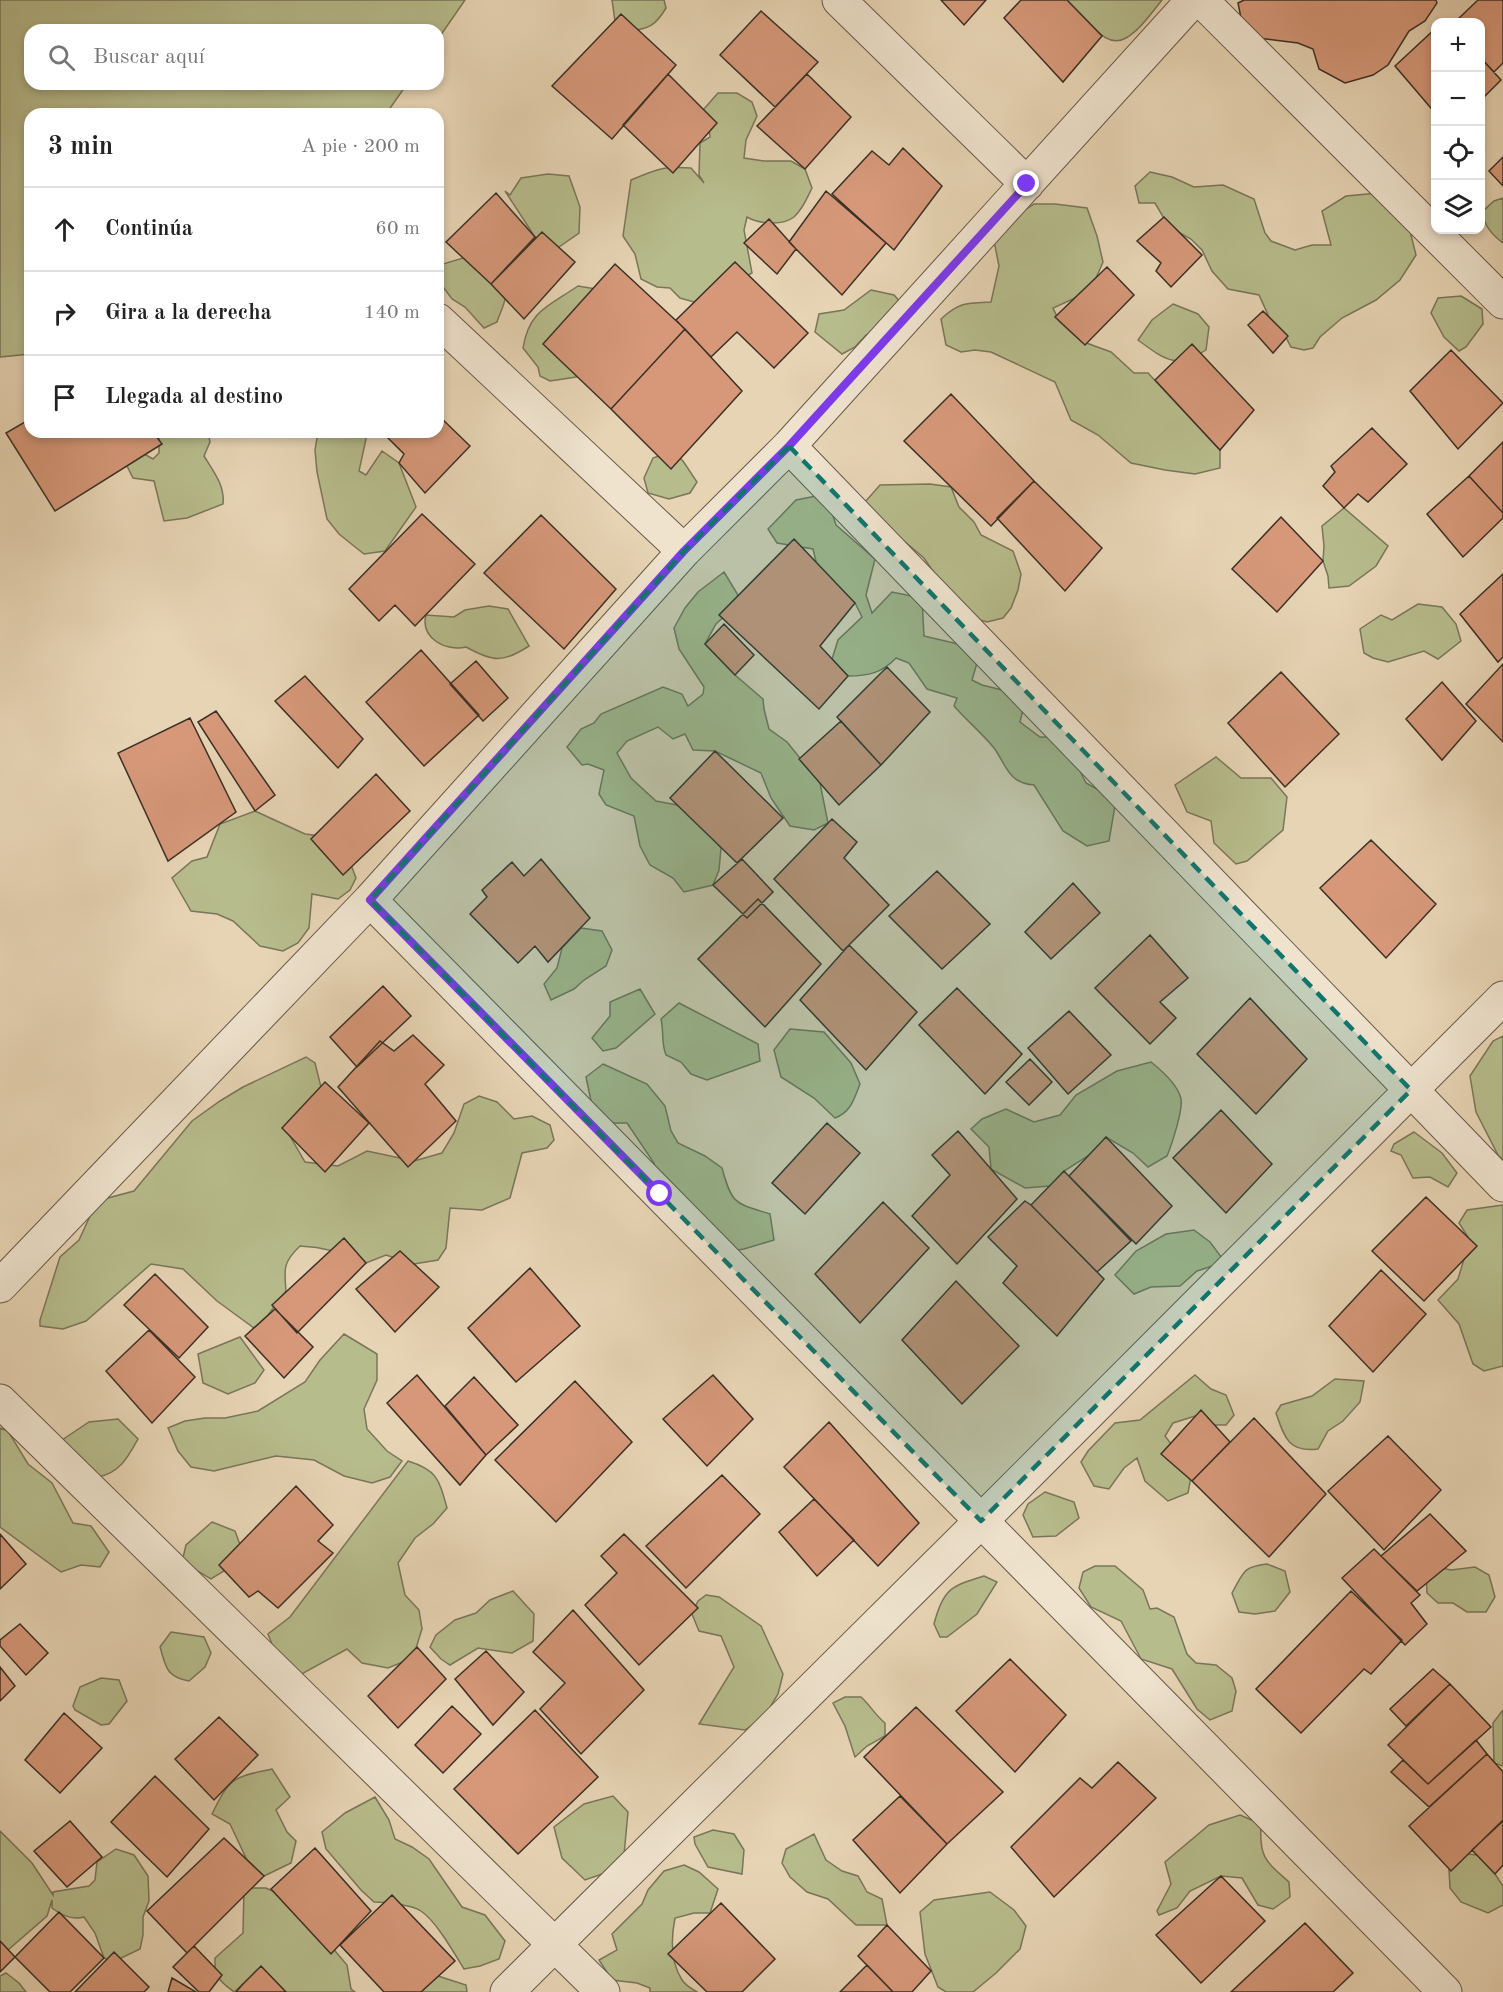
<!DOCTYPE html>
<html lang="es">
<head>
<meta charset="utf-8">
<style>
  body { margin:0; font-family:"Old Standard TT",serif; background:#f2f2f2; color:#222 }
  .controls { position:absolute; right:18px; top:18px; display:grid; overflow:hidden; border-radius:12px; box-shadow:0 3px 9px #0003 }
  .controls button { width:54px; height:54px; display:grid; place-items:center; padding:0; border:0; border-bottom:2px solid #e0e0e0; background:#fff; color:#222; font:30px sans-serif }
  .stop { position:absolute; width:18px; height:18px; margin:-14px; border:4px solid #7c3aed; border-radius:50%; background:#fff }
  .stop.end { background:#7c3aed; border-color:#fff; box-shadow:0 2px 6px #0008 }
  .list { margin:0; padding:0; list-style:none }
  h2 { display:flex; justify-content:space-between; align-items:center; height:78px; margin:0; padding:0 24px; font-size:26px }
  h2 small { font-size:20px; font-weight:400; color:#767676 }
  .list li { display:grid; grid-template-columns:39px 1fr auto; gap:18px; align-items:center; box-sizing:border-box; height:84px; padding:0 24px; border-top:2px solid #e0e0e0 }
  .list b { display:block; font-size:22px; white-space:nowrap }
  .list em { font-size:20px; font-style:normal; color:#767676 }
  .icon { flex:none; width:33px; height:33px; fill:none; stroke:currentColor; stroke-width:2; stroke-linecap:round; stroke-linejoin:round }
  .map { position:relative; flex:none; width:1503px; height:1992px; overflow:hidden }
  .search { position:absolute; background:#fff; box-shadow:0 3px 9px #0003; left:24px; top:24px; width:420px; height:66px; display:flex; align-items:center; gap:15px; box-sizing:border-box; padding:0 21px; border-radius:18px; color:#767676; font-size:22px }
  .panel { position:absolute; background:#fff; box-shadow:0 3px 9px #0003; left:24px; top:108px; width:420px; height:330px; border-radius:18px }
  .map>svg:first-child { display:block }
  .green { fill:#b7bc8c; stroke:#79765a; stroke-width:1.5 }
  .building { fill:#d69879; stroke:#3b3027; stroke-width:1.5 }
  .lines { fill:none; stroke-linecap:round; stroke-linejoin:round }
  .minor-casing { stroke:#66594a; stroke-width:35 }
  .minor { stroke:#efe3ce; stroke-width:33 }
  .route { stroke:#7c3aed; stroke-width:8 }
  .marked { fill:#0f766e; fill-opacity:0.2; stroke:#0f766e; stroke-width:4.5; stroke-dasharray:12 8; stroke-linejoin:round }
</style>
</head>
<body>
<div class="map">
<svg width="1503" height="1992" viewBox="0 0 1503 1992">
  <rect width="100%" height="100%" fill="#e7d4b4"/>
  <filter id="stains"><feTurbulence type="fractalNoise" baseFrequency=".00333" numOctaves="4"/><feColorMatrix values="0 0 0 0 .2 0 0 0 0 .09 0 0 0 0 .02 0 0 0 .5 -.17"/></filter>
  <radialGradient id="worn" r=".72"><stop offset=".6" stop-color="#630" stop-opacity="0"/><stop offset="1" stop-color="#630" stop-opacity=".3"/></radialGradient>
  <path class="green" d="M0,0H465L438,39V30H30V84H407L386,114H30V354L0,357Z
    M612,0H664L666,8C656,25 649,29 629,31L615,21Z
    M1060,0H1162C1152,12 1140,30 1126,38C1105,50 1090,20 1076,10C1071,6 1065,3 1060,0Z
    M718,93H737L752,102L757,116L746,140L744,158L764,161H791L805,169L812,188C807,198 803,209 794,217C782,226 759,224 747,217L744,230L752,273L694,302L680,298L670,288L657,287L641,279L635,254L623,236L631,180C657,169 663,166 691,168L704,183L699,175L700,143L710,137L708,120L703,110Z
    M1150,172L1172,177L1194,187L1223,185L1254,199L1265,233L1271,241L1295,250L1312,245H1331L1322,211L1346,196L1389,192L1410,231L1416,255L1400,280L1376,300L1342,318L1320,337L1313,348L1304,350L1291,347L1283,332L1269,317L1259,295L1228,289L1212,271L1202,250L1191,239L1169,227L1155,203H1139L1135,186Z
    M548,174L569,176L580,207L579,233L559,247L535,237L505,191L510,195L521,178Z
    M1503,198V243C1492,235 1484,226 1482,212L1494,201Z
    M1034,204H1055L1087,208L1097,236L1103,262L1096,278L1075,298L1053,308L1059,321L1081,341L1111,352L1134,373H1148L1220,450V468L1195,474L1165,470L1131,463L1098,435L1071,420L1055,382L991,352L975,350L961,352L946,345L941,319C959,302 967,303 991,302L999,266L993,236L1007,221Z
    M463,258C481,265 507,275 505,299C504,306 499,315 497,322L484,328L465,307L452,299L438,280L443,264Z
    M578,286L608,291L576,377L550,381L540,376L538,367L523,348C529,310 549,306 578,286Z
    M871,290L894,295L903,305L890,323L866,335L855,347L842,354L815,332L819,314L844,310Z
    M1461,296L1482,309L1483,324L1466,347L1459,351L1444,337L1431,313L1438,298Z
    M1173,304L1198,314L1209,327L1206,350C1176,370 1164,359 1138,340L1152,320Z
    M159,432H208L210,442L204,456C214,472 225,486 223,504L187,518L164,521L154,481L133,478L127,466L134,455L141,452L153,459L159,453Z
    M318,432H364L366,439L359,471L366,475L382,451L399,463L416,507L385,551L364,554L339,534L327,519L317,472L315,450Z
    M672,451L683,461L697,482L690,493L669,499L648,493L644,478L653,458Z
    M930,484L951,487L959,507L974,522L981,535L1013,551L1021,574L1018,590L1011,608L1003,618L987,622L970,617L941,583L924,558L905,542L888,536L865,502L880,485Z
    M826,494L836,525L875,559L866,595L872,613L892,592L922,598L924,636L962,645L979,656L972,680L982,685L1006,691L1024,706L1020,722L1040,737H1070L1077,765L1086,783L1116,800L1109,841L1087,846L1063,831L1034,785C1008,783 1007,766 994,748C983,734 966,720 954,706L957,698L927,689L909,663L896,658C882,673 868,676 848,676L832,659L838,640L862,617L855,603L846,595L819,574L813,549L777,543L768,529L796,500Z
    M1344,508L1388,546L1376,566L1349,586L1329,588L1328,576L1323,561L1324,546L1322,526Z
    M724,572L738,595L732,609L716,624L705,644L735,675L763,699L764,709L769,729L787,742L820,783L828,823L814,830L790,826L771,798L761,773L715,751L693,750L685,734L673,739L658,727L627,741L617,753L631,778L656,801L677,805L699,816L721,848L719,870L713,885L684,892L673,878L650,865L640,846L634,816L606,805L599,794L604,770L588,764L582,765L567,747L581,729L594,723L601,714L663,687L682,694L688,706L703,694L704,687L679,649L674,628L685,608L698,592Z
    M1418,604L1442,607L1456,624L1461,641L1438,659L1424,651L1388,662L1373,658L1364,653L1360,629L1381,615L1392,620Z
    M489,606L508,609L529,646C503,663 493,662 466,647C446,652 420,638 426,615L454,617L465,610Z
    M1216,757L1241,778H1271L1287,797L1283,830L1247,861L1236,864L1214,843L1211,821L1187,812L1175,785Z
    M255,811L305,834L321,836L348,857L356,878L350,890L338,899L312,894L309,928L298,943L283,951L260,946L233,921L217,914L191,911L172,878L192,861L207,857L220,824Z
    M581,928L602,931L612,950L606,966L584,980L574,989L551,1000L544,984L557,968L562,948Z
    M640,989L655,1014L616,1048L603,1051L592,1038L610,1016V1002Z
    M679,1003L758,1044L760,1061L707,1080L691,1074L681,1062L666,1055C661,1043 664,1032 661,1019Z
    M790,1029L824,1032L851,1063L860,1084C854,1099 851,1112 835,1118L814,1098L781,1077L774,1050Z
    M1503,1036V1160L1498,1155L1476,1112L1470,1076L1493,1041Z
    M306,1057L315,1063L321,1087L290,1136L305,1162L338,1166L367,1151L414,1161L442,1153L454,1133L464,1104L479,1096L497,1102L514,1119L532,1116L550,1125L554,1140L547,1148L522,1153L510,1198L482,1210L450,1208L446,1248L438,1260L414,1264L386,1255L366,1263C345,1253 324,1247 300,1246C283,1262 284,1269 286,1291L268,1315L254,1328L217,1301L183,1269L151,1264L86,1321L63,1329L40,1326V1320L60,1257L79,1240L97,1201L134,1191L192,1121L220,1101L243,1087Z
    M1151,1062C1161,1070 1178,1084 1181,1099C1183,1110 1172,1144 1167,1156L1148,1167L1133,1153L1106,1137L1091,1154L1064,1171L1050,1186L1025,1188L991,1169L989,1147L971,1129L982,1119L1006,1109L1034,1122L1060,1115L1076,1095L1117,1071Z
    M603,1064L647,1084L665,1106L671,1131L678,1143L705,1156L722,1168C732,1205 735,1203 770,1214L774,1240L744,1249L718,1254L660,1194L654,1163L627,1123H610L591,1101L586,1077Z
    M1414,1132L1442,1153L1457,1173L1448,1187L1430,1177L1413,1178L1401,1155L1391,1151L1394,1144Z
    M1503,1205V1366L1484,1371L1473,1364L1459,1324L1438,1300L1458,1279L1464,1259L1470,1253L1468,1237L1459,1223L1467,1210Z
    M1194,1230L1210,1242L1225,1262L1197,1271L1180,1286L1151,1287L1134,1294L1115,1275L1136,1251L1166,1234Z
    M344,1334L377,1354V1380L364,1409L367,1429L387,1451L402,1461L390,1477L372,1483L344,1476L314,1460L276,1456L214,1471L191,1467L178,1451L168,1428L185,1421L205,1418H225L258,1411L305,1382L320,1360Z
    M240,1337L264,1370L255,1383L228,1394L203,1383L198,1354Z
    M1195,1375L1211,1389L1226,1395L1234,1415L1226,1425H1215L1195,1416L1173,1423L1165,1436L1192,1471L1188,1493L1168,1501L1145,1481L1137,1458L1124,1468L1109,1489L1094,1486L1081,1462L1088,1451L1115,1423L1140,1420Z
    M1335,1379L1364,1381L1360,1402L1343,1421L1328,1431L1318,1449C1288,1453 1284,1436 1276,1413L1281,1405L1312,1396Z
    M118,1419L138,1439C128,1457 120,1473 98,1477L62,1440L89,1422Z
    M0,1428L8,1431L28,1464L52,1483L73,1523L91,1526L109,1552L100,1567L81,1565L61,1572L0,1527Z
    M408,1461C437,1470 439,1479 447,1508L433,1524L415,1538L398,1563L405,1595L419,1610L422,1629L413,1658L388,1668L362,1663L347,1649L300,1675L279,1662L268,1634L290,1617Z
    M1045,1492L1074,1502L1079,1518L1056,1536L1033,1537L1023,1515L1028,1504Z
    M212,1522L235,1531L242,1550L224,1571L211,1579L182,1562L186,1545Z
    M1267,1564L1285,1571L1290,1592L1275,1611L1255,1614L1239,1612L1232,1593C1244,1572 1242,1567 1267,1564Z
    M1095,1566H1115L1143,1590L1150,1609L1157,1608L1174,1617L1187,1654L1196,1663L1216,1665L1232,1678L1236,1691L1232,1711L1210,1720L1197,1709L1172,1669L1141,1659L1121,1621L1091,1607L1079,1588L1083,1572Z
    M1436,1567L1451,1570L1475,1567L1489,1575L1495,1597L1486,1612H1467L1453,1603H1438L1427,1593L1426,1574Z
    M984,1576L997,1582L977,1614L947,1637H940L934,1624C943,1589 951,1586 984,1576Z
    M513,1591L534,1614L533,1641L512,1653L478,1648L450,1665L441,1659L430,1647L436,1635L455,1620L476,1613L490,1600Z
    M706,1595L719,1597L761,1626L783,1674L778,1694L765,1716L745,1730L699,1724L734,1667L721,1636L699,1631L692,1614L698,1601Z
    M171,1632L204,1637L211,1653L205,1667L189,1681C166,1677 166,1667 160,1647Z
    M101,1678L119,1680L127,1701L109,1724L101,1725L75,1710L73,1706L80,1687Z
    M845,1697H861C870,1705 875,1715 885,1723V1736L867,1746L855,1757L845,1726L833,1703Z
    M1503,1710V1766L1494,1763L1493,1723Z
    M272,1769L290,1797L276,1810L287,1832L296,1841L291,1863L264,1876L247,1860L230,1824L212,1814C231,1776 232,1778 272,1769Z
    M613,1796L628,1812L624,1855L608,1872L585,1880L562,1858L554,1827L584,1804Z
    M375,1797L389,1820L395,1839L412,1847L429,1859L462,1907L485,1915L505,1941L499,1959L480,1966L464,1969C454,1953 437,1922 421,1911C413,1905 385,1902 374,1902L361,1890L326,1849L322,1832L345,1813Z
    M1240,1815L1261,1824C1259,1857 1265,1861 1289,1882L1290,1897L1273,1909L1258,1905L1242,1878L1221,1876L1190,1891L1177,1908L1159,1915L1157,1911L1171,1884L1165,1862L1209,1825Z
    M713,1830L734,1834L744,1850L742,1874L708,1867L695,1844L694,1837Z
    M0,1831L32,1863L53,1895V1892L89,1886L95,1880L97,1862L116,1849L134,1855L148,1876L149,1901L143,1917V1935L140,1949L113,1962L104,1958L95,1933L84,1917C72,1920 62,1916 52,1908V1900L47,1916L8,1950L0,1941Z
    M814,1834L826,1860L842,1871L858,1876L867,1892L882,1899L887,1925H856L828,1899L807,1892L790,1877L782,1863L786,1849Z
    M1467,1854L1478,1855L1495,1874L1503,1886V1905L1488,1913L1461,1902L1450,1888L1449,1869L1451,1870Z
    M684,1865L699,1872L718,1889L710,1913H694L675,1918C671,1938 670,1961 682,1980C685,1985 692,1989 697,1992H650V1988L637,1983L612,1980L599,1960L617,1950L612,1934L642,1904L648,1890L664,1871Z
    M244,1888H266L291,1899L347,1965L351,1989L355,1992H275L242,1985L234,1992C220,1981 214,1978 215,1958L243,1933Z
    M990,1892L1014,1910L1026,1926L1020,1949L996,1973L973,1992H946L938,1987L925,1954L920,1912L934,1900Z
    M6,1973L19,1983L26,1992H0V1976Z
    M438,1976L466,1985L467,1992H414Z"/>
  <path class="building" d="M941,0H986L964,25Z
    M1021,0H1067L1102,36L1063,82L1004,18Z
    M1244,0H1436L1437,3L1425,21L1409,31L1388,65L1373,75L1345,83L1319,69L1313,49L1298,43L1258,38L1244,33L1238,3Z
    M1478,0H1503V63L1494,72L1480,57V22H1455Z
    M761,11L818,62L775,107L720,55Z
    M621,14L676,65L612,139L552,86Z
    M1436,28V114L1395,66Z
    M1480,57L1501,80L1480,101Z
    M668,74L717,123L673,173L623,125Z
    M807,74L851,117L805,169L757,126Z
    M903,148L942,186L894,250L832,194L872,151L889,165Z
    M1503,157V186L1489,171Z
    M826,191L886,243L842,295L789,242Z
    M496,193L535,237L491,284L446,242Z
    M1164,217L1202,255L1171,287L1156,271L1161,263L1137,241Z
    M769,219L796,249L777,274L744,243Z
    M542,232L575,262L524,319L491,284Z
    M735,262L808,333L774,368L737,332L711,357L676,320Z
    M615,264L685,329L611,409L543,344Z
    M1107,267L1134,295L1085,345L1055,317Z
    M1263,311L1288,336L1273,353L1248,325Z
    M685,329L742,391L671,469L611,409Z
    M1192,344L1254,410L1220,450L1155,380Z
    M1451,350L1503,403L1458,449L1410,391Z
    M951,394L1034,481L991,526L904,441Z
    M438,415L470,446L425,493L399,463L404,454L382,432H438Z
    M30,419V432H153L162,444L55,511L6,433Z
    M1372,428L1407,464L1368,502L1358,494L1344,508L1323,486L1335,472L1331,466Z
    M1503,442V513L1469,476Z
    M1469,476L1503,513V518L1463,557L1427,514Z
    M1034,481L1102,548L1065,591L997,518Z
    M422,514L475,564L415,626L395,605L379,621L349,589Z
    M541,515L616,589L564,649L484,573Z
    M1281,517L1323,561L1277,612L1232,569Z
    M794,539L855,603L820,646L848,676L819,709L719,615Z
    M1503,574V657L1498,662L1460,614Z
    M724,624L754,655L735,675L705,644Z
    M421,650L479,715L424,766L366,702Z
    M476,661L508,698L483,721L450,684Z
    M1503,664V742L1466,704Z
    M887,667L930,712L881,765L837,717Z
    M1281,672L1339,734L1285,787L1228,723Z
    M305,676L363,739L338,768L275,701Z
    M1442,682L1476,721L1442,760L1406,719Z
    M216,711L275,795L255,811L198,722Z
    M190,718L236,812L168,861L118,753Z
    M841,721L881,765L839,805L799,759Z
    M715,751L783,818L737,863L670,798Z
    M376,774L410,811L343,875L311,839Z
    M832,819L857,842L844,858L889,905L843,951L774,879Z
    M1371,840L1436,904L1386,958L1320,888Z
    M541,859L590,918L548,962L535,946L518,963L470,914L487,897L482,890L512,862L524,876Z
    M742,859L773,892L747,918L713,885Z
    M937,871L990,924L942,969L889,916Z
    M1073,883L1100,913L1051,959L1025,932Z
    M758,899L821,964L765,1027L698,959Z
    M1150,935L1188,978L1160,1002L1176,1018L1150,1044L1095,988Z
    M849,945L917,1012L866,1070L800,1000Z
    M383,986L411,1016L357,1067L330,1037Z
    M957,988L1022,1054L985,1094L919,1025Z
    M1250,998L1307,1059L1256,1114L1197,1054Z
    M1069,1011L1111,1055L1068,1094L1028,1048Z
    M413,1035L444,1065L425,1084L456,1121L408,1167L338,1087L380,1041L394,1051Z
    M1030,1059L1052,1082L1029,1105L1006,1082Z
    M325,1082L369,1123L325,1172L282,1128Z
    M1221,1110L1272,1164L1226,1213L1173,1158Z
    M827,1123L860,1153L805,1214L772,1183Z
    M958,1131L1017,1199L957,1264L912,1216L950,1175L932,1155Z
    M1106,1137L1172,1206L1136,1244L1069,1176Z
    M1064,1171L1131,1241L1097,1272L1031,1205Z
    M1426,1197L1477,1246L1424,1301L1372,1251Z
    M1025,1201L1031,1205L1104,1279L1057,1336L1003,1283L1017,1266L988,1237Z
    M883,1202L929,1248L860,1323L815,1274Z
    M344,1238L366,1263L297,1333L272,1305Z
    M400,1251L439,1287L395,1332L356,1289Z
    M530,1268L580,1326L516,1382L468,1328Z
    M1381,1270L1426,1314L1373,1372L1329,1326Z
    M155,1274L208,1327L179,1358L124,1305Z
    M956,1281L1019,1346L962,1404L902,1340Z
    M275,1309L313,1347L284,1378L245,1336Z
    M149,1330L195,1377L152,1423L106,1371Z
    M417,1375L486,1455L460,1485L387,1403Z
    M713,1375L753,1419L707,1466L663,1419Z
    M474,1377L518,1425L486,1455L445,1406Z
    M575,1381L632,1442L556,1522L495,1460Z
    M1201,1410L1230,1442L1192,1481L1161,1454Z
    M1254,1418L1326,1494L1269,1557L1192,1481Z
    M829,1422L919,1523L878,1566L784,1467Z
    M1388,1436L1441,1490L1384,1550L1328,1491Z
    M722,1475L760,1514L686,1588L646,1546Z
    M296,1486L333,1525L318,1541L333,1553L278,1608L258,1591L249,1597L219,1565Z
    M814,1499L854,1540L817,1576L779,1532Z
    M1430,1514L1466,1551L1417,1591L1381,1556Z
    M0,1534L26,1564L0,1589Z
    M624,1534L698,1608L639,1665L585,1605L617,1573L601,1556Z
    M1374,1549L1420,1595L1411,1603L1427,1624L1405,1645L1342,1578Z
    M1351,1591L1402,1640L1371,1674L1364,1669L1301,1733L1256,1689Z
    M573,1610L644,1690L581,1754L540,1709L565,1683L533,1652Z
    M20,1624L48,1653L26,1675L0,1646V1640Z
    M417,1647L446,1679L398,1728L368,1696Z
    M486,1651L524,1692L493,1725L455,1679Z
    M1010,1659L1066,1715L1015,1772L956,1711Z
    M0,1667L15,1686L0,1701Z
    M1433,1669L1450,1684L1406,1726L1390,1709Z
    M1450,1684L1491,1727L1428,1784L1388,1745Z
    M452,1706L481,1734L443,1773L415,1745Z
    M916,1707L1003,1792L947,1844L864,1757Z
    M535,1710L598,1777L518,1854L454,1789Z
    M64,1713L102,1748L60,1793L25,1760Z
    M219,1717L258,1755L214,1800L175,1759Z
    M1476,1740L1487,1754L1429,1807L1391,1772L1403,1760L1428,1784Z
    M1487,1754L1503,1772V1820L1451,1871L1409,1826Z
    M1118,1762L1156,1798L1054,1897L1011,1847L1080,1778L1092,1788Z
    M155,1776L209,1829L167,1877L111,1822Z
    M900,1796L947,1844L900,1893L853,1840Z
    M70,1821L102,1857L67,1887L34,1851Z
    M1503,1821V1865L1495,1874L1472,1850Z
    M224,1838L264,1876L187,1953L147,1911Z
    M315,1848L371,1911L331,1954L271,1889Z
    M1221,1876L1265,1921L1201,1983L1156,1935Z
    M392,1895L455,1961L421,1992H384L340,1945Z
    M721,1903L775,1959L742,1992H707L668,1954Z
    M59,1912L104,1958L70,1992H50L15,1957Z
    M1305,1923L1353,1973L1333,1992H1231Z
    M887,1925L931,1971L912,1992H893L858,1956Z
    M0,1941L15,1957L0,1972Z
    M194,1946L222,1975L209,1992H199L173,1967Z
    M114,1952L149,1987L144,1992H75Z
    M867,1965L893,1992H840Z
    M261,1966L286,1992H236L242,1985Z
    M172,1978L196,1992H168Z"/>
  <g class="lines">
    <defs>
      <path id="minor" d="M839,0L1027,184
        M1201,0L1503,302
        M438,320L684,551
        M789,446L1503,1185
        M370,900L1445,1992
        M0,1286L370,900L684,551L789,446L1193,0
        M0,1401L603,1992
        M507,1992L981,1521L1503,998"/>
    </defs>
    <use href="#minor" class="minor-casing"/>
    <use href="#minor" class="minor"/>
  </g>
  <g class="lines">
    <path class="route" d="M660,1194L370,900L684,551L789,446L1027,184"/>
  </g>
  <path class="marked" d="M789,446L1411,1090L981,1521L370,900L684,551Z"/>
  <rect width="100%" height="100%" filter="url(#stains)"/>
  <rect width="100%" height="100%" fill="url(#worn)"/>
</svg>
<div class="controls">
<button>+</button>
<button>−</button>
<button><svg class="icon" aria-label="locate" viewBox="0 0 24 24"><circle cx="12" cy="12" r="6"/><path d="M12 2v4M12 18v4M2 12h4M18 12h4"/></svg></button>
<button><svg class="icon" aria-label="layers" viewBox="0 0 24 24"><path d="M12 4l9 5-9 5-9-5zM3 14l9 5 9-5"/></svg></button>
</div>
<div class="stop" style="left:660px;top:1194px"></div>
<div class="stop end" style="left:1027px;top:184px"></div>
<div class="search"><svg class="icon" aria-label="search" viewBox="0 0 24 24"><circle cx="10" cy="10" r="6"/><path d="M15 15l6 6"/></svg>Buscar aquí</div>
<section class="panel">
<h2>3 min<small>A pie · 200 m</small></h2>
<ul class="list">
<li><svg class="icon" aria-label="ahead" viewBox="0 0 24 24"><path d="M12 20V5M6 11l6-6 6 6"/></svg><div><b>Continúa</b></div><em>60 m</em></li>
<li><svg class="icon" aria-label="right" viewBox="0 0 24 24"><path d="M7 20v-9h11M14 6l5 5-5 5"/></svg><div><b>Gira a la derecha</b></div><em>140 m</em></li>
<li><svg class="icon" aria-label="arrive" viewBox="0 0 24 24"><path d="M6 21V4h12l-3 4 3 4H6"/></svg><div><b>Llegada al destino</b></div></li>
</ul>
</section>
</div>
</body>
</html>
